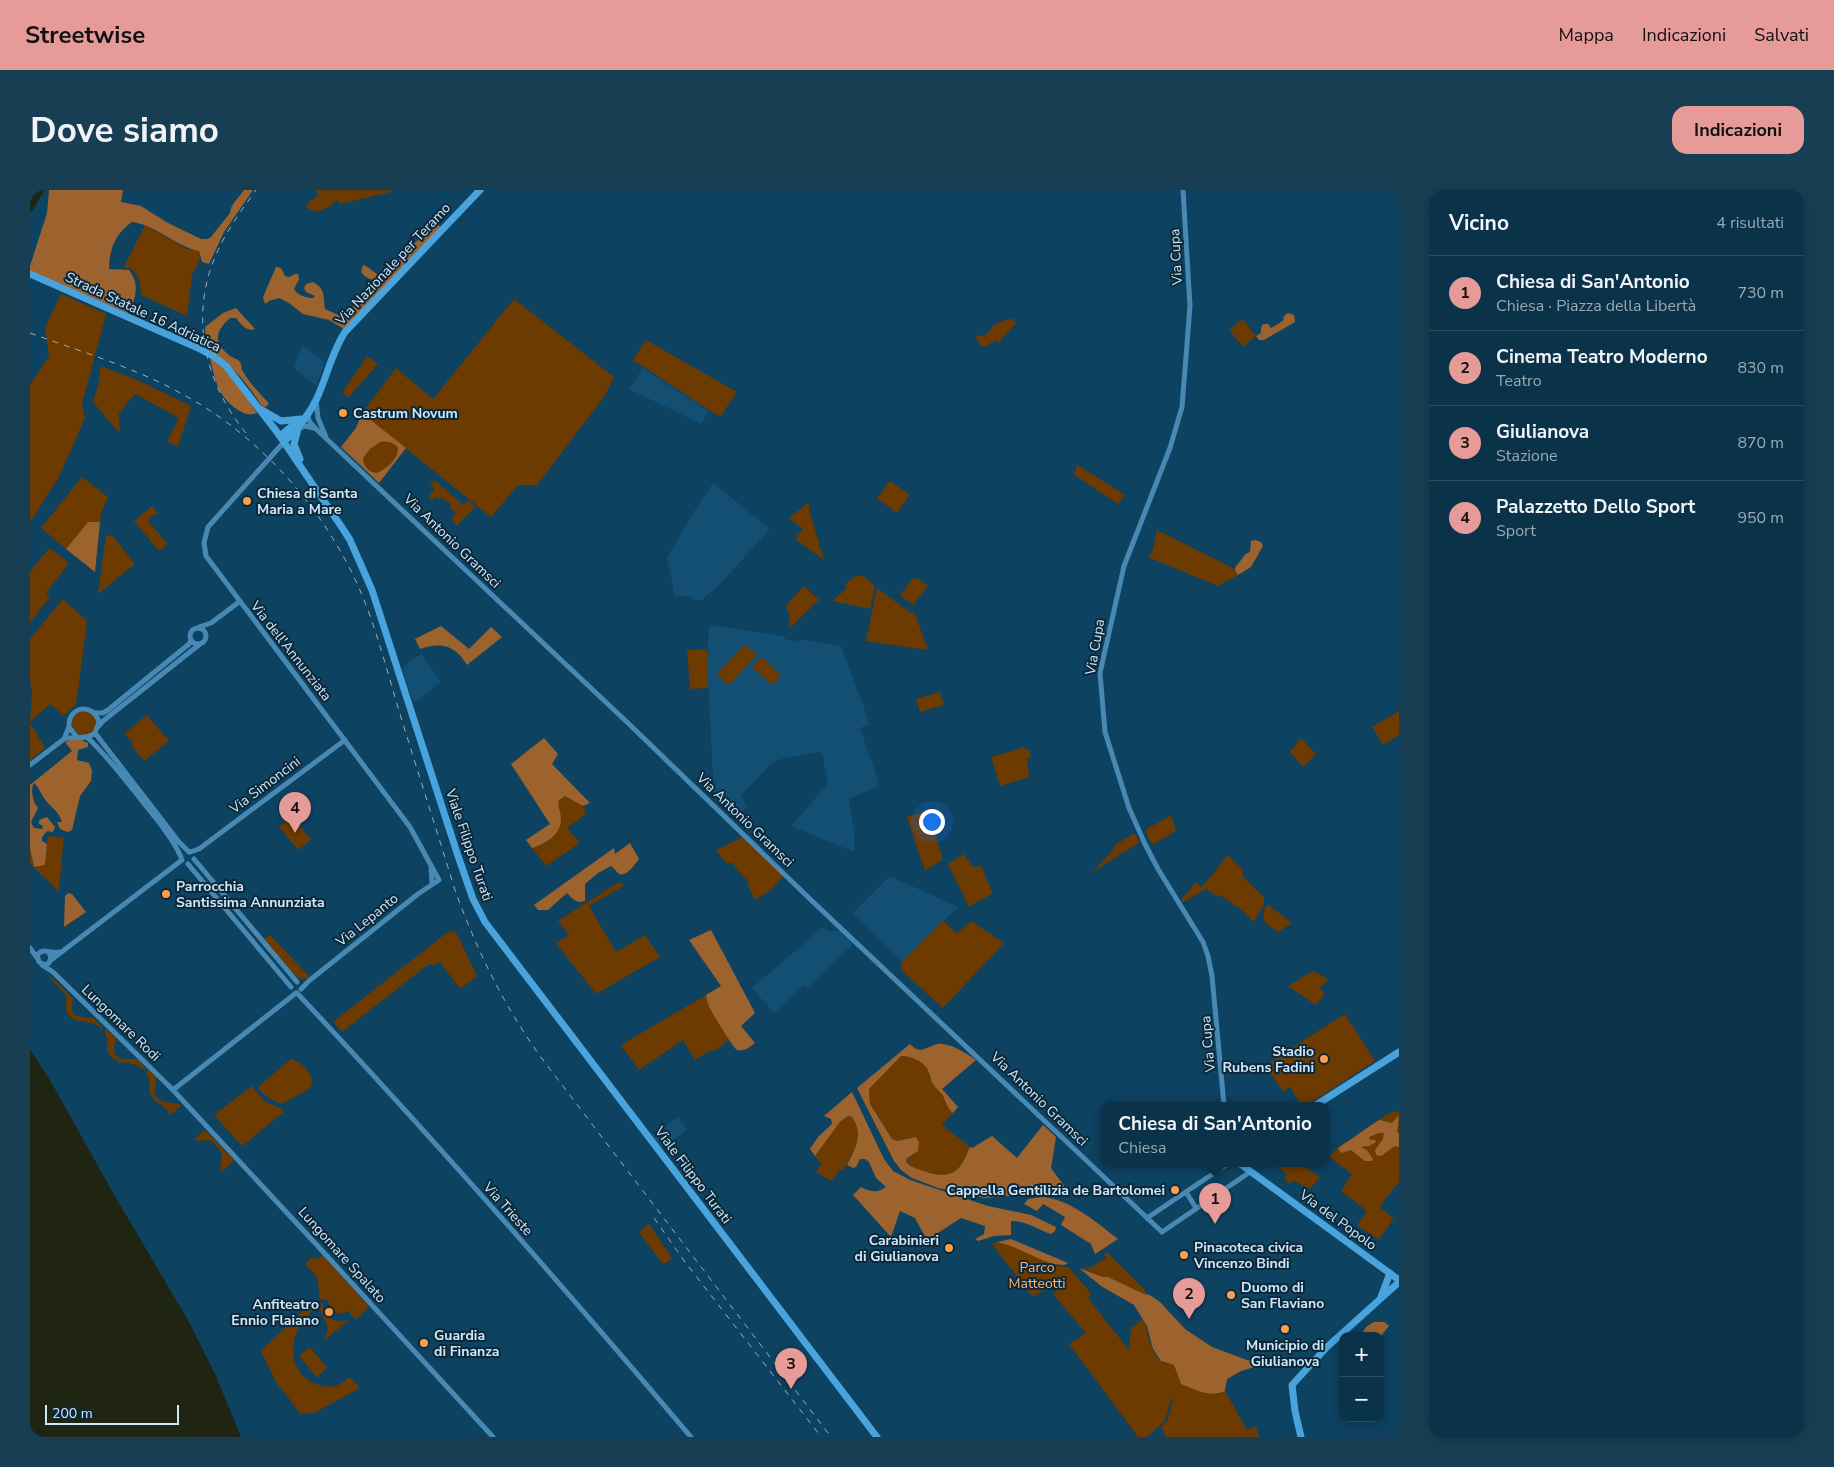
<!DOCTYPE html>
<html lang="it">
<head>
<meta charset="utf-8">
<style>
  body { margin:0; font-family:"Nunito Sans",sans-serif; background:#183e53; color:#f1f3f6 }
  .controls { position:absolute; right:15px; bottom:15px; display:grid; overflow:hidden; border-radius:10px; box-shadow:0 2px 12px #0003 }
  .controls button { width:45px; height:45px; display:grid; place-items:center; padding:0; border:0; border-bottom:1px solid #2a4d61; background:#0a3249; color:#f1f3f6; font:25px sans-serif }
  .scale { position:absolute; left:15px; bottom:12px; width:134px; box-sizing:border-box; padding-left:5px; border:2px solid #cee8fb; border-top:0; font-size:14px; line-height:18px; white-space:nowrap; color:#cee8fb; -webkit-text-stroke:4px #0c2839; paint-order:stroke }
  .you { position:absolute; left:901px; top:631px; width:18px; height:18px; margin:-12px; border:4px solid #fff; border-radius:50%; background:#1a73e8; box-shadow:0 0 0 8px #1a73e833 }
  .badge { display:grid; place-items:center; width:32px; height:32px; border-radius:50%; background:#e69b98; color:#111; font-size:16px; font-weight:700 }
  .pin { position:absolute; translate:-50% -41px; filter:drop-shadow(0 1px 2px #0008) }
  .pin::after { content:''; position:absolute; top:26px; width:18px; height:15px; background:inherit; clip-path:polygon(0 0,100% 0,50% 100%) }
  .popup { position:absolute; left:1071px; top:912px; width:228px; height:65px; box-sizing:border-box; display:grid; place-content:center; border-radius:10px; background:#0a3249; filter:drop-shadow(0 1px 4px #0005); font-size:16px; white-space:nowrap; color:#99aab4 }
  .popup b { font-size:19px; color:#f1f3f6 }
  .popup::after { content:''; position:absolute; left:50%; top:100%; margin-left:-10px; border:10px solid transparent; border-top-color:#0a3249 }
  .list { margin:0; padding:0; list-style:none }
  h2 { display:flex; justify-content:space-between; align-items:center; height:65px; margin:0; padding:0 20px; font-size:21px }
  h2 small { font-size:16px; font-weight:400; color:#99aab4 }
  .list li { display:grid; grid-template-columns:32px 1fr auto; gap:15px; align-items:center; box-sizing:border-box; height:75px; padding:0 20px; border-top:1px solid #2a4d61 }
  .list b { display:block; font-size:19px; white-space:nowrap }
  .list p { margin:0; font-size:16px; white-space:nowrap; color:#99aab4 }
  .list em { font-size:16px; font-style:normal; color:#99aab4 }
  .map { position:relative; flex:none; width:1369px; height:1247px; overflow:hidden; border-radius:15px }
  header { display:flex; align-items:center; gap:30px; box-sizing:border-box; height:70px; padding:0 25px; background:#e69b98; color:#111 }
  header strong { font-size:24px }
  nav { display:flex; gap:28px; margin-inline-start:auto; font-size:18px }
  .intro { display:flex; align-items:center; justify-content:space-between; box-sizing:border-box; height:120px; padding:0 30px }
  h1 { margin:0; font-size:35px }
  .button { padding:12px 22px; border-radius:15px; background:#e69b98; color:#111; font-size:18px; font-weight:700 }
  main { display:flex; gap:30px; padding:0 30px }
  aside { flex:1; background:#0a3249; border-radius:15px; box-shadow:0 2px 12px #0003 }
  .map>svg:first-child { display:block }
  .built { fill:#134f72 }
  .green { fill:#6d3a00 }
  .forest { fill:#9d632f; fill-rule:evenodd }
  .water { fill:#202412 }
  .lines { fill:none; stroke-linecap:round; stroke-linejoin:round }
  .river { stroke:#202412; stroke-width:8 }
  .minor { stroke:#4889b4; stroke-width:5 }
  .major { stroke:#49a3dd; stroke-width:7 }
  .rail { stroke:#90b2c9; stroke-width:1; stroke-dasharray:6 6; stroke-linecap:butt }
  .poi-dot { fill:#fa9f4e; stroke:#0c2839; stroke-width:2 }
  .labels { text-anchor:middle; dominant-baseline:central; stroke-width:4; stroke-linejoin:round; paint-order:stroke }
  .street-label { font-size:14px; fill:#cee8fb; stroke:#0c2839 }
  .poi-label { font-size:14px; font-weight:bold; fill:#cee8fb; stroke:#0c2839; text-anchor:start }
  .park-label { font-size:14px; fill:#feb374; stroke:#0c2839 }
</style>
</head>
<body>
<header>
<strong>Streetwise</strong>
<nav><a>Mappa</a><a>Indicazioni</a><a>Salvati</a></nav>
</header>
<div class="intro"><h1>Dove siamo</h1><a class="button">Indicazioni</a></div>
<main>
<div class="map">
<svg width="1369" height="1247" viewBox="0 0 1369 1247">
  <rect width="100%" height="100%" fill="#0d4261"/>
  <path class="built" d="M272,155L295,172L286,196L264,178Z
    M613,178L679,221L671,234L599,199Z
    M683,293L740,339L691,393L673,409L666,411L659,406H645L637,368L661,326Z
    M679,435L754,446L755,449L767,452L769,449L811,456L840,534L830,538L848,590V596L819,609L824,639V662L761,636L798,594L793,567L790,562L755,568L743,572L711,605L717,616L705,629L706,618L693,605L684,606L677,472Z
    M391,464L411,492L384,513L372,479L378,474L380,471Z
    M860,686L928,717L873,772L823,723Z
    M793,737L797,741H807L809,738L824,753L778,799L774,795L744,823L722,798Z
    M648,927L657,940L632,958L622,945L629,940L632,943L636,939L635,937Z"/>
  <path class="green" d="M285,0H361V2L310,14L307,10C299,18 287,26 276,17L277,14L287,6V2Z
    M115,35L157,59L169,61L170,69L162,85L157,126L111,105C110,92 109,79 94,77Z
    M31,104L76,124L52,214L55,228L29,287L0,332V195L19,166L15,138Z
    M484,109L584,187L574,207L507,295H488L461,327L332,223L366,178L403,209Z
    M982,128L986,133L965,157L968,153L966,150L954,157L949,154L946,146L955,145L958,143L965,134Z
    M1213,129L1226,146L1213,157L1199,140Z
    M616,150L707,202L690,227L603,170Z
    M337,166L348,174L319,207L312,203Z
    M70,176L105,189L161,216L148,257L137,251L149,228L105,204L89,223L90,244L63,212L69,192Z
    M350,252C357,251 364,252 368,258C368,270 357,278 348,283C339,281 334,277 333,268L340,259Z
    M1046,274L1095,305L1088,314L1043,284L1047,277Z
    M52,287L78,307L71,323L70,332H58L36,359L11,338Z
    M405,290L433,315L438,310L445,317L427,336L421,328L426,323L419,317L421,314L411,307L409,310L405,307L402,310L398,306L405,299L400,295Z
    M860,291L880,305L867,323L847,308Z
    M779,312V319L794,370L765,349L773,339L759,328Z
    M122,316L128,323L119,328L118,331L138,354L129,361L104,331Z
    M1127,340L1205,379L1208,385L1188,396L1118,367L1123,360Z
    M76,345L83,346L105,374L68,404Z
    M19,358L39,373L16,403L20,407L0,433V382Z
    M833,386L839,390V391L845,396L840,419L802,411L817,398L815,395C820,390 825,385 833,386Z
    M883,388L891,390L898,396L883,415L870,405Z
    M774,396L789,410L759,439V424L756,416Z
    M847,398L881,423L882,422L885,424L898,460L836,451Z
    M33,409L57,431L46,515L33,526L20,514L0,532L2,503L0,490V449Z
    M715,454L727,465L699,495L687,484Z
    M677,459L678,498L660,499L657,460Z
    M732,467L751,485L742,495L722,477Z
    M910,502L914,515L890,522L886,509Z
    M1369,521V545L1353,555L1342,537Z
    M42 533a12 12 0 1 1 24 0a12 12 0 1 1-24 0Z
    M117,525L139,551L114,571L101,555L103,553L95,543Z
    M0,533L15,558L0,571Z
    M1271,548L1286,564L1273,577L1260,562Z
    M991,557L999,560L1001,567L997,568L999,587L970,596L961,567L990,559Z
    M535,606L553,616L556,624L537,638L550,653L516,676L502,658L518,652L531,631L527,615L528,610Z
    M897,621L913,669L895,681L877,627Z
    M1141,625L1146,641L1122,655L1115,640Z
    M262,627L281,650L268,660L249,637Z
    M1104,643L1110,652L1061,683L1084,659V656Z
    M18,646L34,648C31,667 32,684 28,702L15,687H13L0,673V658L4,677L15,675Z
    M713,647L754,685L740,701L725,710L718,695L719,693L702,673H696L686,660Z
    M934,664L943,677L951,676L963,703L939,717L918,674Z
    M1198,665L1214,681L1212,685L1215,689L1234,707V714L1224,732L1213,721L1190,705L1188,707L1176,699L1153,712L1151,710L1166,692L1171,697L1173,696Z
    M589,692L595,695L559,716L586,762L615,745L630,767L566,804L526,753L539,745L528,731Z
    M1237,714L1262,733L1248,742C1235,732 1229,731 1237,714Z
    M913,731L927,743L941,731L974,753L913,818L871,780V773Z
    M425,740L447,786L430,799L409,771L405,775L399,774L312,842L303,832L419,741L421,743Z
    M240,745L279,786L275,789L268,788L261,781L260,782L233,750Z
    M1283,781L1298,789L1290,799L1295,804L1286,815L1258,796Z
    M23,788L43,809C39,829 48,826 63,828L73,837L72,838C62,829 37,835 36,818C36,813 37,810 36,805L21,789Z
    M676,805C681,823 692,833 699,850L683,862L681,860L665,870L653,850L609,880L591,855Z
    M1315,824L1345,871L1277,915H1271L1260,897L1253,902L1239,881L1235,883L1233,879L1247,867Z
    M76,839L86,849L84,857L85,865L92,869H107L116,878L114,880C103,869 87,877 79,864C75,857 80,850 74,841Z
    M871,866C881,866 896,872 899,883C901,890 897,884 901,890C905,896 910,900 913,906C916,913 917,918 923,923L912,935L940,957C937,963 935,969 931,975C919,993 896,982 880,976L876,972V969L883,966L882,947L867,951L862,949L840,914L839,899Z
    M261,869C272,872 287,886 280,898L252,914C242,910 234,907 228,897Z
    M118,880L126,887C126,892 124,899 125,904C128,914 143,912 152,915L140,925C137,916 128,915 122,907C117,899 122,891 116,883Z
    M222,896L234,911L252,919L254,922L212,956L184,925Z
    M1362,921L1369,922V992L1349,1017L1364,1028L1349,1050L1327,1035L1337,1021L1311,1001L1322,984L1299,967L1306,959Z
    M818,926L822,927C835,945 822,964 814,980L811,979L801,991L786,982L791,974L785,966L810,932Z
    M175,940L204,970L192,982L190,977C194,962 192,962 182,951L163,950Z
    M1241,973H1269L1290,987L1280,999L1264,991L1261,994L1254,989L1257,984Z
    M619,1034L642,1068L636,1073H632L609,1042Z
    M967,1052C983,1056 1014,1066 1023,1079L1025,1076L1039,1077L1061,1104L1058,1108L1099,1160L1101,1138L1113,1129C1119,1141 1119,1162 1131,1171C1134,1173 1140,1174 1144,1175L1151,1194C1166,1200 1180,1208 1195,1201L1217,1240L1226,1236L1229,1247H1136L1131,1237L1137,1232L1143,1210L1141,1209L1135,1231L1117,1247H1108L1039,1154L1056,1143L1023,1104L1027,1100L1022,1095L1003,1107L962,1054Z
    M1077,1062L1114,1099L1117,1104H1114L1078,1087H1073L1052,1078L1062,1077L1076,1068L1074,1065Z
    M293,1065L339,1116L326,1130L318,1121C307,1127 300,1122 298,1110L290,1109L287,1087L275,1074L281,1068L285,1067L288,1069Z
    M291,1112C295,1128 304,1135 320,1129L294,1151L298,1138L287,1113Z
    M280,1114L283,1117C281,1125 274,1129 270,1136C257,1157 262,1186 287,1194C301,1199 309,1197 319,1187L330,1198L286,1222L270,1224L258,1207L247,1194L231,1161Z
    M280,1157L297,1178L287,1187L269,1166Z"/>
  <path class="forest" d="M19,0H93L91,12L111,16L138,33L171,49H177L181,47L200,23C201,13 209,8 214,0H223L194,42L179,74L172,72L169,61C145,56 126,35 102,32C86,43 79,59 79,79L99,80C110,94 106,109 98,123L0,81V76L17,23Z
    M405,32L413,39L314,139L299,130L273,124L259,113L249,108L239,111L235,114L233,107L246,77L251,78L255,86L259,87L265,84H268L269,89L264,99C267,105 276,108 283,108L285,106L276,102L274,98L276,94L283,92C296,99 293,107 295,119L313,127L338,103L350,95V91C342,90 335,88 331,82L333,75C341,77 344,85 353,86Z
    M206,118L225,139C216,142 211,134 206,128H200C185,141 183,153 200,166C203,168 208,169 210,172C212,175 211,176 212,180C216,188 232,207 239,213L236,217L232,216C217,193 201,173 177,159L175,137L193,123Z
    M1258,123L1264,125L1265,132L1234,150H1229L1226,146L1231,143V138L1233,134H1238L1241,138L1253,131L1254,126Z
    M180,168L183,169L203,186L227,223C219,226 215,224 208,220C188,207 185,190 180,168Z
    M332,223L376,258L349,293L311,257L326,238ZM350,252C357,251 364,252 368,258C368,270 357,278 347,283C339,282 334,277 333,268L340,259Z
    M58,332H70L65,382L36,359Z
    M1226,350L1231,352L1233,356L1221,377L1208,385C1202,377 1207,376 1211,370C1215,365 1214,364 1220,362L1221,351Z
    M411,436L439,459L461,437L472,447L437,475C425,455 411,452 390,459L385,449Z
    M514,548L528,564L522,574L560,613L553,616L535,606L529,610C527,617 531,622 531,629C531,645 515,654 502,658L496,650L520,634L481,574Z
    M49,549L58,553V557L48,560L47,570L59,573L62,581L61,591L50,606L42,640L38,642L30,639L27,632H32C29,621 20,617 14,608C10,602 9,598 4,593C0,599 3,613 8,618L1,632L4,638L12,639L13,636L9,634V630L17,627L25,637L23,642L17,641L12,647V651L17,654L15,675L4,677L0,658V595L42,561L35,552L40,550Z
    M600,653L609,669C605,674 594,691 587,682C585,680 584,678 581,676L568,683L555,694V711C546,714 543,709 537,703L518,720H508L504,715L584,658L585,664Z
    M38,703L42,704L56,722L34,737L35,706Z
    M681,740L725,823L711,836L725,853C720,857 714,862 707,860C704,859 684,826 681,820C678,816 677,810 676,805L691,796L659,750Z
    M880,854C893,868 899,852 913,854C925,856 936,863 946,870L912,899L928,917L923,923C917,918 916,912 913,906C910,901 906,899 903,894C900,890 901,887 899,883C896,872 881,866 871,866L839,899L840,914L862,949L867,951L886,947L889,953L888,961L876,969V972L880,976C896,982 919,993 931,975C935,969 937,963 940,957L942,958L962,946L987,968L1013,935L1026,947L1021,978L1035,997L1004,998L1001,1004L955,1008L908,998L882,988L871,980L864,971L827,898Z
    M822,902L854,969L863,981L880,990L958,1016L1001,1025L1026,1037L1025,1041L1021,1044C1006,1039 997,1031 981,1031V1045L964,1046L948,1051L945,1049L954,1044L955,1036L931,1028L897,1050L885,1028L870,1021L861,1047L823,1005L831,997C840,1002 848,1003 856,997L846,988L839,972L835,969H830L826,977L823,978L817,975C825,960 834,943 822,927L818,926L810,932L785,966L780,959L788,947L802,934L801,929L794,926Z
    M1369,925L1367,942L1369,943V957L1365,956L1351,966L1346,965L1345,960L1353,949L1354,943H1349L1339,947L1340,950H1345L1346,952L1339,956L1331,957L1337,960L1343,969L1342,971H1335L1321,960L1311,963L1308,958L1349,930L1362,933Z
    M1012,1007C1040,1009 1066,1032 1088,1049L1065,1064L1061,1054L1031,1035L1035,1027L1013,1014L1007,1021L994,1014L998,1009Z
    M981,1049L1038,1073L1034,1075L1023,1074L1021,1076L1019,1073L981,1056L967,1052Z
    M1049,1078L1073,1087H1078L1114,1104L1120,1105L1130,1112L1155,1139L1182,1157L1217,1170L1235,1174L1211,1181L1197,1189L1195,1201C1180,1208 1166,1200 1151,1194L1144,1175L1131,1171L1123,1159L1117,1136L1104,1115L1071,1096Z
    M1344,1132H1354L1359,1136L1350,1147L1338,1145L1333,1141L1337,1136Z"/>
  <path class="water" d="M0,859L21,892L86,1008L159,1132L186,1186L211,1247H0Z"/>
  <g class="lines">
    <path class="river" d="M0,17L10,0"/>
    <path class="minor" d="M1153,0L1160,116L1152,217L1140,258L1094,376L1070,483L1075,542L1099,618L1115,654L1128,679L1173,752L1178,766L1182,786L1194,915
      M286,210L288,228L296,247
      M278,224L279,231L285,238L599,534L781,710L1132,1042
      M268,239L275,236L284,238
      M254,252L178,337L174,353L176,366L380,637L409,690L388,704L280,790L271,799
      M169,437L181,433L209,412
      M160 446a8 8 0 1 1 16 0a8 8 0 1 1-16 0Z
      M65,523H73L78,520L159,454L161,450
      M69,536L73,531L170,454
      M65,543L149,652L159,662
      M58,548C80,569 97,592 116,616C129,632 143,649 151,667
      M34,549C45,545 55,551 65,543L69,532C63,512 38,516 39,537L46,546
      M0,575L34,549L39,537
      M160,662L169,659L315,550
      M164,669L267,792
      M158,674L261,797
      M401,676L402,694
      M0,758L7,768
      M19,763L21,767L19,773L15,775L9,772L7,765C13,757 20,764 29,762
      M21,770L152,670
      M12,775L23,782L143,900L285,1053L463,1247
      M267,803C402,947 533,1096 661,1247
      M143,900L266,803
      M1156,1002L1166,1018
      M1117,1028L1199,973
      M1132,1042L1220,982"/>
    <path class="major" d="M0,84L168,158L183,166L196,176L247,242L311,336L320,350L342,400L427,663L443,709L455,732L847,1247
      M232,220L251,231L271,229
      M268,239L264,254L270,269
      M250,246L267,232
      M254,252C267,238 279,226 287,208C297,186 302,162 315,142L450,0
      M1286,915L1369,862
      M1209,973L1369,1090
      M1351,1107L1360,1083
      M1271,1247L1265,1221L1262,1195L1297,1157L1369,1092"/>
    <path class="rail" d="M0,143C52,162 106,178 154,205C224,243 283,307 319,377C343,423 355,475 370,524C388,583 407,641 425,700C447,761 475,818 513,870L801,1247
      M216,243C175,194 159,125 186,65C196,41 211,21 226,0
      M624,1028L655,1072L789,1244"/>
  </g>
  <g class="poi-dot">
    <circle cx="313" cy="223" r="5"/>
    <circle cx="217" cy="311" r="5"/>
    <circle cx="136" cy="704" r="5"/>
    <circle cx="1294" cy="869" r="5"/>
    <circle cx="1145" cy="1000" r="5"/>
    <circle cx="919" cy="1058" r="5"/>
    <circle cx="1154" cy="1065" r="5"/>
    <circle cx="1201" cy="1105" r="5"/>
    <circle cx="299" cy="1122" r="5"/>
    <circle cx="1255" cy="1139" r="5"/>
    <circle cx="394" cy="1153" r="5"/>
  </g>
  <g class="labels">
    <g class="street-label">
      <text transform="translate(1146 67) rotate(-93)">Via Cupa</text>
      <text transform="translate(363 74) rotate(-47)">Via Nazionale per Teramo</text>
      <text transform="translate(113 122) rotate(25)">Strada Statale 16 Adriatica</text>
      <text transform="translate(422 351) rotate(44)">Via Antonio Gramsci</text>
      <text transform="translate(1065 457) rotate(-80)">Via Cupa</text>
      <text transform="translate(261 461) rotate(52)">Via dell'Annunziata</text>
      <text transform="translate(235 595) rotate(-37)">Via Simoncini</text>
      <text transform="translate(715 630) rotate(44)">Via Antonio Gramsci</text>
      <text transform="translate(439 655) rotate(71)">Viale Filippo Turati</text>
      <text transform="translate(337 730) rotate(-39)">Via Lepanto</text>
      <text transform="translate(91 833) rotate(44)">Lungomare Rodi</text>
      <text transform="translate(1178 854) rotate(-95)">Via Cupa</text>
      <text transform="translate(1009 909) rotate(44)">Via Antonio Gramsci</text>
      <text transform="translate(663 985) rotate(53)">Viale Filippo Turati</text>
      <text transform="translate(478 1019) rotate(48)">Via Trieste</text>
      <text transform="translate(1308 1030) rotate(36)">Via del Popolo</text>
      <text transform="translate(312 1065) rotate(48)">Lungomare Spalato</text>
    </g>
    <g class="poi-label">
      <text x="323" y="223">Castrum Novum</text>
      <text x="227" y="303">Chiesa di Santa<tspan x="227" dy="16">Maria a Mare</tspan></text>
      <text x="146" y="696">Parrocchia<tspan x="146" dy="16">Santissima Annunziata</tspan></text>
      <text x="1284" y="861" text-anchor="end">Stadio<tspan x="1284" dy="16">Rubens Fadini</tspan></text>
      <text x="1135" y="1000" text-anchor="end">Cappella Gentilizia de Bartolomei</text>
      <text x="909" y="1050" text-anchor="end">Carabinieri<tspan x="909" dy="16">di Giulianova</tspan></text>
      <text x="1164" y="1057">Pinacoteca civica<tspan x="1164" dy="16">Vincenzo Bindi</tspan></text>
      <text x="1211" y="1097">Duomo di<tspan x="1211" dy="16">San Flaviano</tspan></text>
      <text x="289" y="1114" text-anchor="end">Anfiteatro<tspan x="289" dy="16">Ennio Flaiano</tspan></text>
      <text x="404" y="1145">Guardia<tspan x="404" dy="16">di Finanza</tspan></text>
      <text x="1255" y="1155" text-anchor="middle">Municipio di<tspan x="1255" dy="16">Giulianova</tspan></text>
    </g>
    <g class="park-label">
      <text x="1007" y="1077">Parco<tspan x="1007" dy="16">Matteotti</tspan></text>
    </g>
  </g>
</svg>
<div class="controls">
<button>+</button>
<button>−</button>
</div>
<div class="scale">200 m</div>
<div class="you"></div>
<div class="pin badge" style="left:1185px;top:1034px">1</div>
<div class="popup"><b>Chiesa di San'Antonio</b>Chiesa</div>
<div class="pin badge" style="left:1159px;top:1129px">2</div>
<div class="pin badge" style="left:761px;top:1199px">3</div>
<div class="pin badge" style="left:265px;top:643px">4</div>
</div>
<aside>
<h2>Vicino<small>4 risultati</small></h2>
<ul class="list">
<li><span class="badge">1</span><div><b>Chiesa di San'Antonio</b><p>Chiesa · Piazza della Libertà</p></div><em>730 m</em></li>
<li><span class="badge">2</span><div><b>Cinema Teatro Moderno</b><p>Teatro</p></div><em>830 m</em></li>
<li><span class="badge">3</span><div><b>Giulianova</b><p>Stazione</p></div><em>870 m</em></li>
<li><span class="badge">4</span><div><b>Palazzetto Dello Sport</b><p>Sport</p></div><em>950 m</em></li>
</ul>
</aside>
</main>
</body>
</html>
